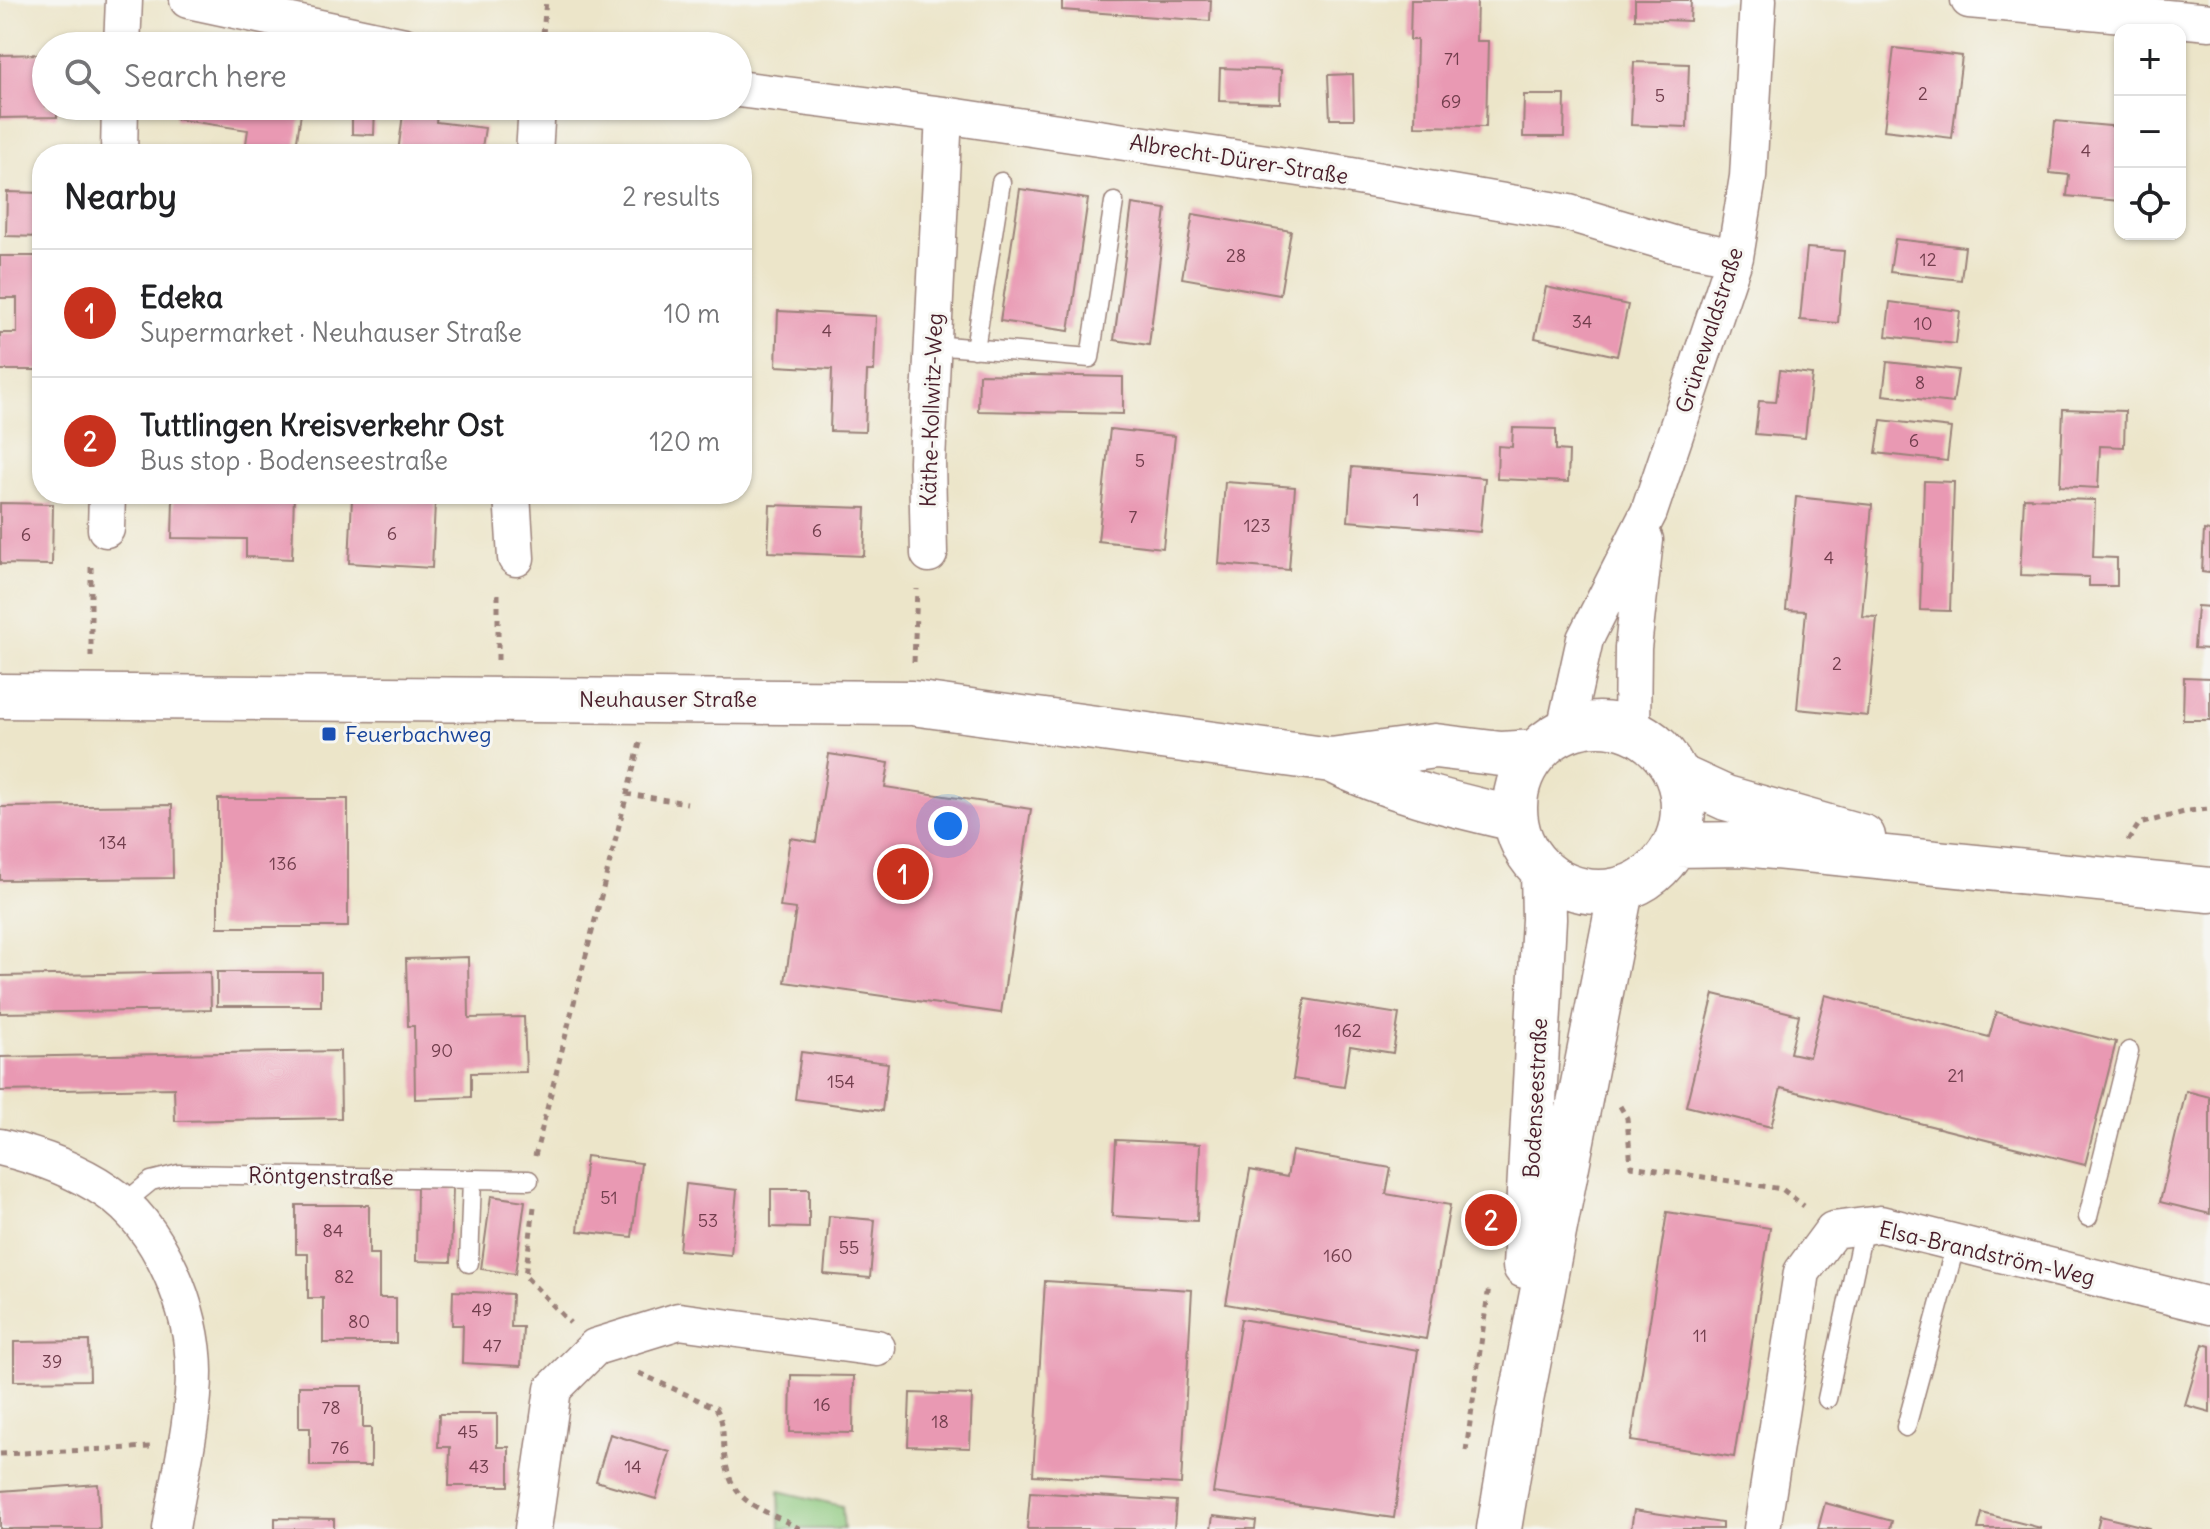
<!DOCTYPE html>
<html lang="en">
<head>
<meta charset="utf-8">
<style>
  body { margin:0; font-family:Delius,sans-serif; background:#f2f2f2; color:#202124 }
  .controls { position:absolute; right:24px; top:24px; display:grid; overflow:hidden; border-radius:16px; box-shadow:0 2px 6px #0004 }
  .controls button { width:72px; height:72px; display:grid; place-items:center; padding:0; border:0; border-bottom:2px solid #e0e0e0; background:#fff; color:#202124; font:40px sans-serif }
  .you { position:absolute; left:948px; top:826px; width:28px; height:28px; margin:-20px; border:6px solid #fff; border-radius:50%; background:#1a73e8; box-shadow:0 0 0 12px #1a73e833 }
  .badge { display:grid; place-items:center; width:52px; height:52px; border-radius:50%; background:#c8321e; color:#fff; font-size:26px; font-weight:700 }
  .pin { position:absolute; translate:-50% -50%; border:4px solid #fff; box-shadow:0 2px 8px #0006 }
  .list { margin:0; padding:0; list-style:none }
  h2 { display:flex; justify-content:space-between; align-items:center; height:104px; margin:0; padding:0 32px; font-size:34px }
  h2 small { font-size:26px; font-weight:400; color:#757577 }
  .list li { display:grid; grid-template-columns:52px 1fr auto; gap:24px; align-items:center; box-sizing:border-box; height:128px; padding:0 32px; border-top:2px solid #e0e0e0 }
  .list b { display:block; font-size:30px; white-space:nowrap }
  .list p { margin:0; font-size:26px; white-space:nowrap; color:#757577 }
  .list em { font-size:26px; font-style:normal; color:#757577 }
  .icon { flex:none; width:44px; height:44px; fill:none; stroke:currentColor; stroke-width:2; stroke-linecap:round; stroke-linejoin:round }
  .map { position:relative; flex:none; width:2210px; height:1529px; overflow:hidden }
  .search { position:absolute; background:#fff; box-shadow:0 2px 6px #0004; left:32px; top:32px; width:720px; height:88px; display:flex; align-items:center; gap:20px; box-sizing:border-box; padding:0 28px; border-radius:44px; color:#757577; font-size:30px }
  .panel { position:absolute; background:#fff; box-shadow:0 2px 6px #0004; left:32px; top:144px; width:720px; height:360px; border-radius:32px }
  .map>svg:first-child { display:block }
  .green { fill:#8bc77c; stroke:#6a7354; stroke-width:2 }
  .building { fill:#e999b3 }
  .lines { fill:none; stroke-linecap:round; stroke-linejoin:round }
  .service-casing { stroke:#9b827a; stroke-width:21 }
  .minor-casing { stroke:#9b827a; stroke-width:39 }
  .tertiary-casing { stroke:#9b827a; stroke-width:47 }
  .path { stroke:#9b827a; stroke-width:5; stroke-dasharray:6 6; stroke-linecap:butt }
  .service { stroke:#fff; stroke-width:18 }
  .minor { stroke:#fff; stroke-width:36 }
  .tertiary { stroke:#fff; stroke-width:44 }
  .transit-dot { fill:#1a4fb4; stroke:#f6f6f2; stroke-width:3 }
  .labels { text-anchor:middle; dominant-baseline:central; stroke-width:6; stroke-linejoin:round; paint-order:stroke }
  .number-label { font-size:18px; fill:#723e4d }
  .street-label { font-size:22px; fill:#4a1f2b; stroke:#f6f6f2 }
  .transit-label { font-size:22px; fill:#164399; stroke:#f6f6f2; text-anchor:start }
</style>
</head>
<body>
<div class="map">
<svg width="2210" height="1529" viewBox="0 0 2210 1529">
  <rect width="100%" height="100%" fill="#f6f6f2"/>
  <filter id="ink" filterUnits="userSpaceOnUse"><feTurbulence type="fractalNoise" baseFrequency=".0125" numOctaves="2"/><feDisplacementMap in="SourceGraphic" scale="16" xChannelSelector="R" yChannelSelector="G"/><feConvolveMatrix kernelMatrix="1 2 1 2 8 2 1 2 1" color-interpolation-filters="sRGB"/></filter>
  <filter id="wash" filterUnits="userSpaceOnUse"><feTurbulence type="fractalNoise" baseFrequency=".006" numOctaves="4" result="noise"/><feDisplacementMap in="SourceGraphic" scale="32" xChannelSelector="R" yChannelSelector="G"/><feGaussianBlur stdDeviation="1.8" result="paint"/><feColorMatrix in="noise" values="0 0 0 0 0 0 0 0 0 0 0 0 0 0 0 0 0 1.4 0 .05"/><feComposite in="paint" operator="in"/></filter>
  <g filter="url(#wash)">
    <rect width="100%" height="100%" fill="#ece5c9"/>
    <path class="green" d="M779,1491L842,1506L844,1529H780Z"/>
    <g id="blocks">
      <path class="building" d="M1062,0H1211L1210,21L1062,10Z
        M1411,0H1477L1476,41H1488L1486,127L1415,126L1417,40H1410Z
        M1635,0H1691L1690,21L1635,19Z
        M1894,48L1962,56L1952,138L1884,130Z
        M46,54V106H57V117L0,118V55Z
        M1634,62L1689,64L1687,127L1631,125Z
        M1220,68L1281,70L1280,103L1219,101Z
        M1353,74L1354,119H1330L1328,75Z
        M1524,95H1565L1564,137H1523Z
        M177,106H302L295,154L245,150L248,130L175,119Z
        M352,106H375L374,135L352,134Z
        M404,106H438L436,122L485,128L481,154L398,153Z
        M2055,121L2120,127V201L2067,196L2069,175L2050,173Z
        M1020,189L1088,199L1069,331L1000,321Z
        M7,192L42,193V237L6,236Z
        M1132,204L1166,209L1149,345L1114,340Z
        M1193,214L1291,231L1280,295L1182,278Z
        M1895,239L1965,247L1961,280L1890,272Z
        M1807,248L1844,251L1838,323L1800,320Z
        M0,256H42V370H0V333H17V298H0Z
        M1546,287L1628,305L1617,356L1535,338Z
        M1890,302L1960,311L1956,344L1886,336Z
        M778,311L876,316L874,371H867L865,432L830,431L832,369L776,366Z
        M1887,362L1958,370L1953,403L1883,395Z
        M1780,370L1812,374L1805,438L1755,434L1759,401L1776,402Z
        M979,374L1123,377V414L978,411Z
        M2063,409L2125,411L2124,447L2100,446L2098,488L2060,486Z
        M1881,420L1951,428L1947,461L1876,453Z
        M1513,428L1556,429V450L1569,451L1568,482L1497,479L1498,446L1512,447Z
        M1110,429L1175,436L1163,548L1098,541Z
        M1352,467L1485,478L1480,532L1348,521Z
        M1924,481L1954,482L1950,611L1920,610Z
        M1225,482L1295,487L1289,570L1219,564Z
        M247,494H294L292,559L246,557V539L172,538L173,498L247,500Z
        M1796,497L1872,505L1862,616L1877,617L1868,716L1797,709L1806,611L1786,610Z
        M352,498L435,503L432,568L349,563Z
        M2024,498L2095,500L2093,557L2117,558V586H2089V577L2020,575Z
        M0,503L53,504L52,565L0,564Z
        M770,505L866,508L864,556L768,552Z
        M2204,530L2210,531V573L2202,572Z
        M2197,606L2210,607V649L2194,648Z
        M2184,677L2210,678V720H2183Z
        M829,754L889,763L885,787L1031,809L1001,1013L785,982L796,909L780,907L790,838L816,842Z
        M218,799H348V927H218Z
        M172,805L173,878L0,880V807Z
        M468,957L469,1018L524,1017L526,1072L471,1073V1097L415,1099L414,1026H408L406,959Z
        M210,972L211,1010L0,1013V976Z
        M217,972H321V1006H217Z
        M1714,994L1799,1015L1790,1053L1809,1057L1825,995L1989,1037L1996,1012L2116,1042L2085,1165L1781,1088L1771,1127L1686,1106Z
        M1305,999L1399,1014L1393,1053L1350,1046L1344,1087L1293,1079Z
        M340,1051L341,1118L175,1121L174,1088L0,1091V1057Z
        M801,1052L888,1063L882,1111L795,1099Z
        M2186,1091L2210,1097V1214L2160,1202Z
        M1116,1140L1200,1144L1197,1221L1112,1216Z
        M1292,1151L1391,1168L1386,1194L1450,1205L1426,1339L1226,1304L1250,1170L1287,1177Z
        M586,1156L641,1163L632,1237L578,1231Z
        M417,1184H453L451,1262L416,1261Z
        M686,1184L737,1190L731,1255L679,1250Z
        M771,1189H809V1228L771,1227Z
        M491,1196L525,1201L515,1274L481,1269Z
        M296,1205H369V1254H379V1298H396V1343H323V1298H308V1254H296Z
        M1667,1212L1770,1228L1734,1457L1631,1441Z
        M829,1216L875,1220L870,1278L824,1274Z
        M1045,1281L1192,1290L1181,1484L1033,1475Z
        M453,1291L512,1294L511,1327H523L521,1366L462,1363L463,1325H452Z
        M1241,1319L1418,1350L1394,1518L1213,1493Z
        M89,1341L90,1380L14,1381V1342Z
        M2203,1344L2210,1346V1412L2185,1405Z
        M791,1375L854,1376L853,1433L790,1432Z
        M299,1386H363V1428H371V1466H310V1428H299Z
        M910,1393L972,1395L970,1448L908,1446Z
        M439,1414H497V1447H509V1486H449L450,1447H438Z
        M610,1434L670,1452L656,1499L596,1481Z
        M98,1484L100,1529H0V1491Z
        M1030,1492L1176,1501L1174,1529H1027Z
        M1825,1503L1892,1521L1890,1529H1818Z
        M1634,1510L1722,1523V1529H1631Z
        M1982,1513L2041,1528V1529H1978Z
        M1213,1516L1256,1521L1255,1529H1211Z
        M2100,1516L2149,1528L2148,1529H2097Z
        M275,1518L334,1519V1529H275Z"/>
    </g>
  </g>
  <g filter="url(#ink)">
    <use href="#blocks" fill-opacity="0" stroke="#9b827a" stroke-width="2"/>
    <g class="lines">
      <defs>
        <path id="service" d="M933,345L1090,358L1114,202
          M975,349L1001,182
          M123,1204L151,1181L179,1174L529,1180
          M2088,1217L2129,1051
          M469,1263L472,1179
          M1827,1399L1864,1226
          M1906,1427L1956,1243"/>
        <path id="minor" d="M188,0L405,46
          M1969,0L2210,22
          M122,46L124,0
          M738,89L944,115L1340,174L1569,213L1673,244L1735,257
          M119,154L120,106
          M534,154L537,106
          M512,494L516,558
          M106,529L107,494
          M929,554L927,461L944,115
          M1565,730L1585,639L1649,512L1735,257L1748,177L1758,0
          M1632,730L1633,648L1645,540
          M0,1147C37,1156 75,1169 107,1191C160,1226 194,1310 194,1372C194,1423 179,1478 171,1529
          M533,1529L553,1389L595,1347L679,1321L877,1348
          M1762,1529L1802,1272L1833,1230L1880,1224L2210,1306"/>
        <path id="tertiary" d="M0,696L912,703L1331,760C1390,790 1451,804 1515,819
          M1515 808a84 84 0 1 1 168 0a84 84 0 1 1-168 0Z
          M1331,760L1435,746L1501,754L1536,752
          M1678,776L1726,798L1863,837
          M1676,845L1744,844L2210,890
          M1525,1266L1544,919L1543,871
          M1499,1529L1517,1421L1621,890"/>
      </defs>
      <use href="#service" class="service-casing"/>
      <use href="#minor" class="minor-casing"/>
      <use href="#tertiary" class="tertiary-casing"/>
      <path class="path" d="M542,46L546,0
        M91,657V563
        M498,660V590
        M914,662L917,589
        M626,794L687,803
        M2128,841L2139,824L2188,811L2210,809
        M1620,1106L1627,1118L1631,1166L1782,1189L1804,1206
        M535,1156L640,743
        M534,1207L525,1276L570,1323
        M639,1373L716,1408C724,1421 723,1435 724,1450C729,1505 756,1505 800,1529
        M1466,1451L1489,1286
        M0,1454L151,1447"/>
      <use href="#service" class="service"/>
      <use href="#minor" class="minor"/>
      <use href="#tertiary" class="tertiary"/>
    </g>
  </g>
  <rect class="transit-dot" x="321" y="726" width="16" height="16" rx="4"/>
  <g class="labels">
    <g class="number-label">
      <text x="1452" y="58">71</text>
      <text x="1923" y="93">2</text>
      <text x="1660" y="95">5</text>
      <text x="1451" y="101">69</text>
      <text x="2086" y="150">4</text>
      <text x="1236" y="255">28</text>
      <text x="1928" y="259">12</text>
      <text x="1582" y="321">34</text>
      <text x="1923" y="323">10</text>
      <text x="827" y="330">4</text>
      <text x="1920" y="382">8</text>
      <text x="1914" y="440">6</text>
      <text x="1140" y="460">5</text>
      <text x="1416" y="499">1</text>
      <text x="1133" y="516">7</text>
      <text x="1257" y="525">123</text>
      <text x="817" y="530">6</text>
      <text x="392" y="533">6</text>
      <text x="26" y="534">6</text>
      <text x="1829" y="557">4</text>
      <text x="1837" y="663">2</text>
      <text x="113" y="842">134</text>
      <text x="283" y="863">136</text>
      <text x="1348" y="1030">162</text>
      <text x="442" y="1050">90</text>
      <text x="1956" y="1075">21</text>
      <text x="841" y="1081">154</text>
      <text x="609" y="1197">51</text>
      <text x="708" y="1220">53</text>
      <text x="333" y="1230">84</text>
      <text x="849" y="1247">55</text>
      <text x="1338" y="1255">160</text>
      <text x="344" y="1276">82</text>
      <text x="482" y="1309">49</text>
      <text x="359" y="1321">80</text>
      <text x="1700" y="1335">11</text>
      <text x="492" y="1345">47</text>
      <text x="52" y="1361">39</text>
      <text x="822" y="1404">16</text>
      <text x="331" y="1407">78</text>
      <text x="940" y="1421">18</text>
      <text x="468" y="1431">45</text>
      <text x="340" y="1447">76</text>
      <text x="479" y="1466">43</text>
      <text x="633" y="1466">14</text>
    </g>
    <g class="street-label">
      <text transform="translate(1239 159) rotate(9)">Albrecht-Dürer-Straße</text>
      <text transform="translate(1709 330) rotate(-72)">Grünewaldstraße</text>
      <text transform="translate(931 410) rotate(-88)">Käthe-Kollwitz-Weg</text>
      <text x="668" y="699">Neuhauser Straße</text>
      <text transform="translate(1535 1098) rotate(-87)">Bodenseestraße</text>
      <text transform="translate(321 1176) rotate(1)">Röntgenstraße</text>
      <text transform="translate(1987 1253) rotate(13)">Elsa-Brandström-Weg</text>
    </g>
    <g class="transit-label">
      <text x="345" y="734">Feuerbachweg</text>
    </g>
  </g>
</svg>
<div class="controls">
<button>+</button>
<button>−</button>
<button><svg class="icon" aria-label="locate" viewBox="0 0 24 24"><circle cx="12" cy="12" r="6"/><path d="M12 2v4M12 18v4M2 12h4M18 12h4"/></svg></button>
</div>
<div class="you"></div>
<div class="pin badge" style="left:903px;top:874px">1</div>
<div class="pin badge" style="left:1491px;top:1220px">2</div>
<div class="search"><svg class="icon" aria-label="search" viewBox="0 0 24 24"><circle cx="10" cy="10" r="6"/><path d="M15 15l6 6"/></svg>Search here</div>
<section class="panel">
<h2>Nearby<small>2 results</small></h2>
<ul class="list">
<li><span class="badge">1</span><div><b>Edeka</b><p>Supermarket · Neuhauser Straße</p></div><em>10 m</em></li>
<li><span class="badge">2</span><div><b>Tuttlingen Kreisverkehr Ost</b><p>Bus stop · Bodenseestraße</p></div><em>120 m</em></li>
</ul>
</section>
</div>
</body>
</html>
